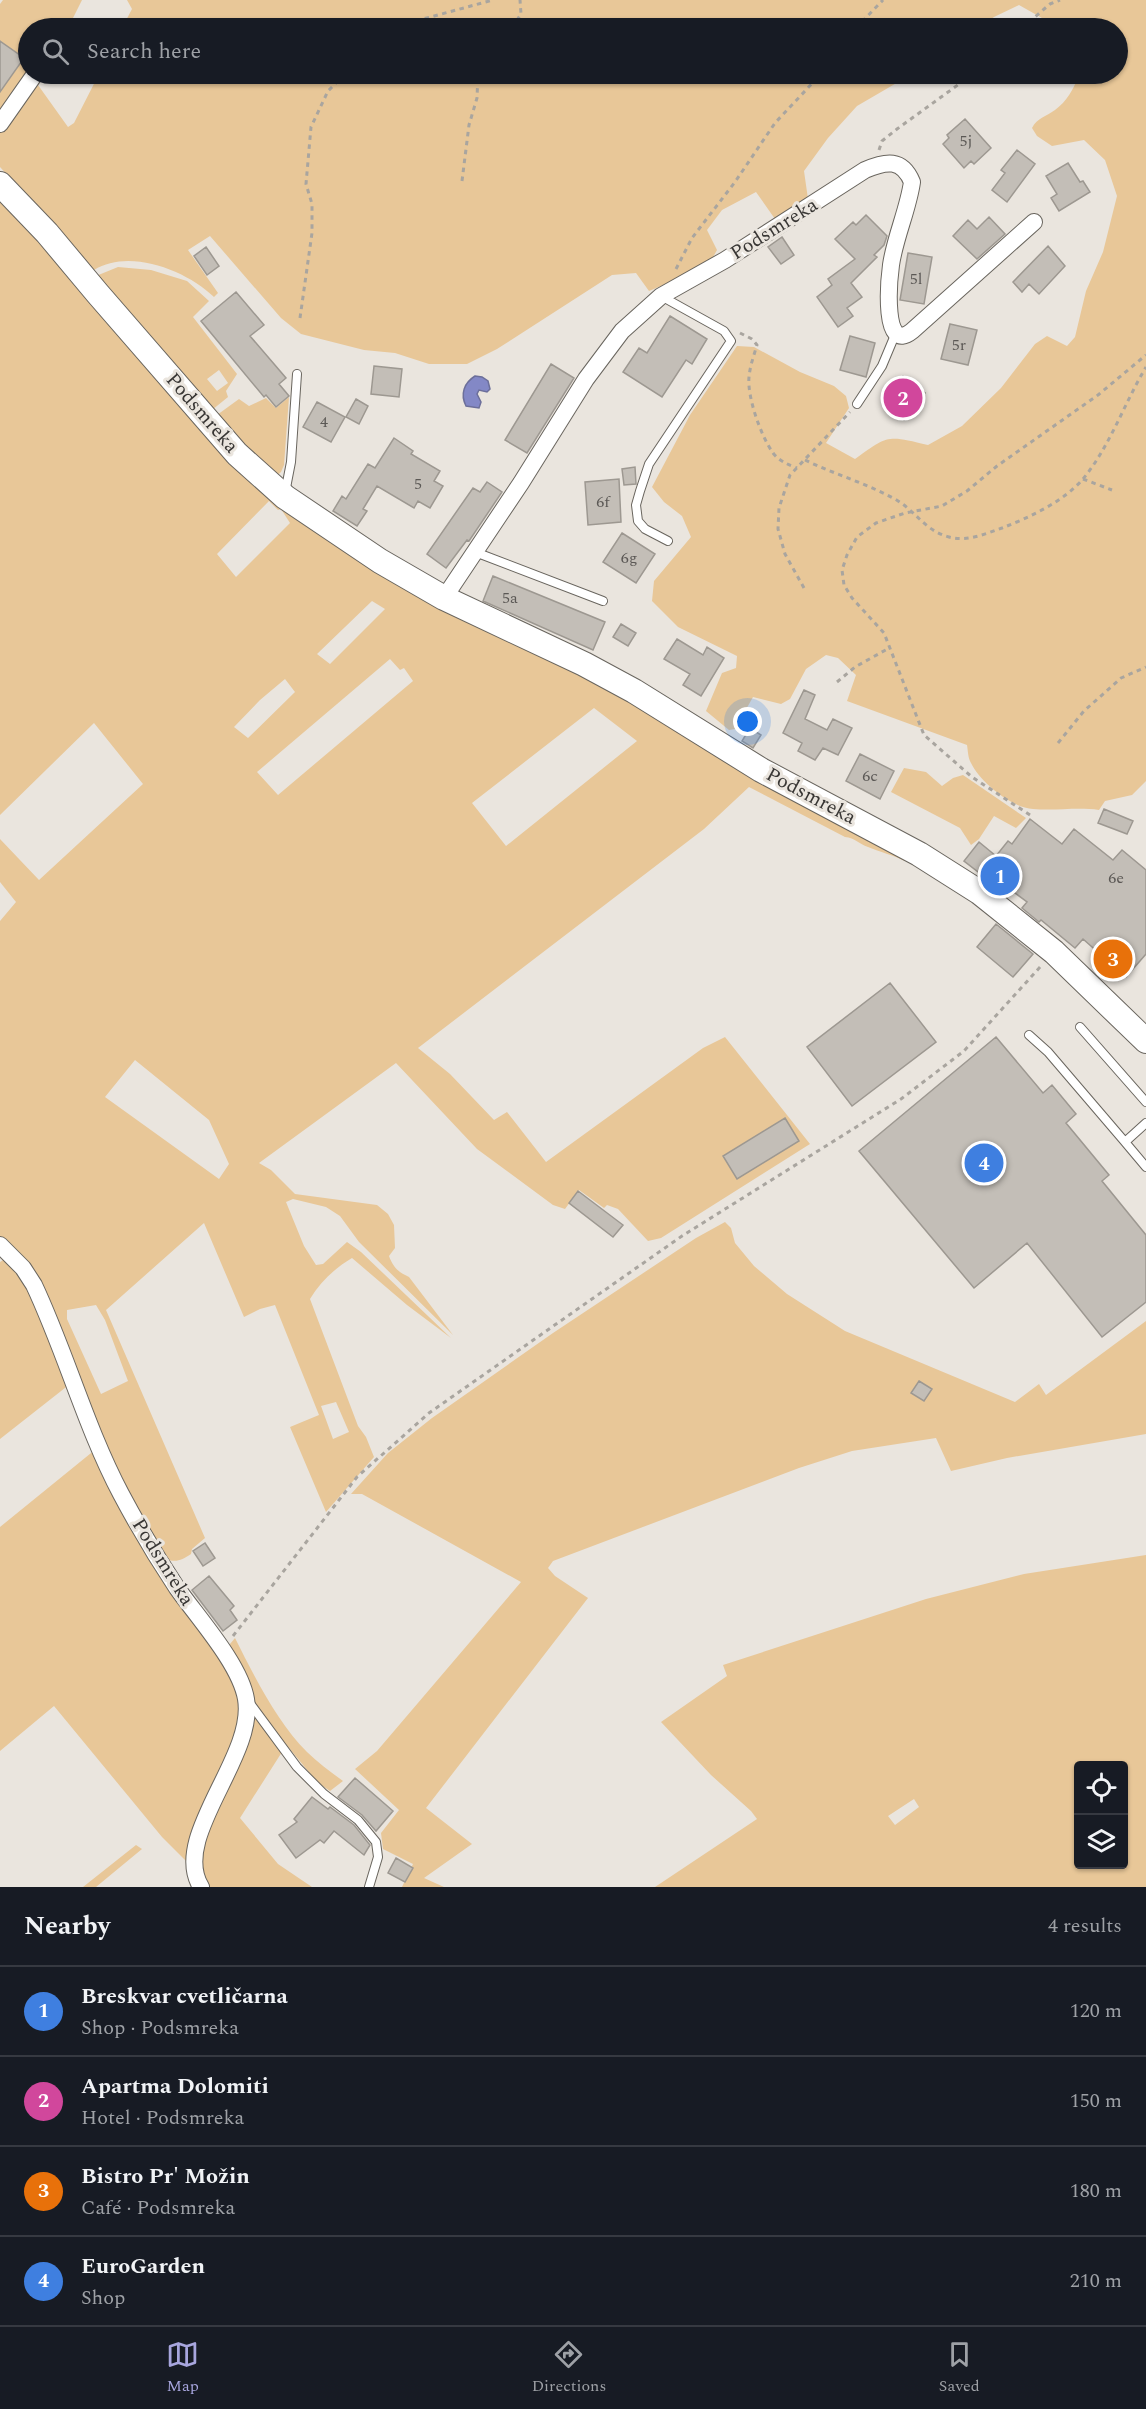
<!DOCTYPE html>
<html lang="en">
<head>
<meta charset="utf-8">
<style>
  body { margin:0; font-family:Spectral,serif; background:#242831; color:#f1f3f6 }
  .controls { position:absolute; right:18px; bottom:18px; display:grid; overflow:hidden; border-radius:6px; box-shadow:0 2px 4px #0004 }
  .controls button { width:54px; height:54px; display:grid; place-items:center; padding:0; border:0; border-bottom:2px solid #363941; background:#171b24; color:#f1f3f6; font:30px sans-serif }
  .you { position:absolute; left:748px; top:722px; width:21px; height:21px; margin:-15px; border:4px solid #fff; border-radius:50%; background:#1a73e8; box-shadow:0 0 0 9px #1a73e833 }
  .badge { display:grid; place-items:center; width:39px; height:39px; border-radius:50%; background:#a8a6de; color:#fff; font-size:20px; font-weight:700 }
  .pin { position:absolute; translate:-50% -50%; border:3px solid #fff; box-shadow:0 2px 6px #0006 }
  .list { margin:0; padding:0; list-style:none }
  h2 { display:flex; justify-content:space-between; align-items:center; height:78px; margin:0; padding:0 24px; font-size:26px }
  h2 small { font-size:20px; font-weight:400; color:#9ea1a6 }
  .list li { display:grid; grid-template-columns:39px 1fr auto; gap:18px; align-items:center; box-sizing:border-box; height:90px; padding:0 24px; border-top:2px solid #363941 }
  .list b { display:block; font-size:22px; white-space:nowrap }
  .list p { margin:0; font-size:20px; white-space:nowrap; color:#9ea1a6 }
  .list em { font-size:20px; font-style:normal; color:#9ea1a6 }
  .icon { flex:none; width:33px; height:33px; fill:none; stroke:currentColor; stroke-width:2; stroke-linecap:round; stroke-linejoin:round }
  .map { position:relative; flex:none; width:1146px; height:1887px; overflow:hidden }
  .search { position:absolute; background:#171b24; box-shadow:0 2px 4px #0004; left:18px; right:18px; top:18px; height:66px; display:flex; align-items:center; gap:15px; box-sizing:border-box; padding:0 21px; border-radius:33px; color:#9ea1a6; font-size:22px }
  .sheet { height:438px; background:#171b24 }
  nav { display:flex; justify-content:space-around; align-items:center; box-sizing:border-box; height:84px; border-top:2px solid #363941; background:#171b24; font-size:16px; color:#9ea1a6 }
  nav a { display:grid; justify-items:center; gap:3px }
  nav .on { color:#a8a6de }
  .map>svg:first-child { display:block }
  .green { fill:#e8c798; fill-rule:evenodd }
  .water { fill:#8388c6; stroke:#6c6f9a; stroke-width:1.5 }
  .building { fill:#c3beb7; stroke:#9d9891; stroke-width:1.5 }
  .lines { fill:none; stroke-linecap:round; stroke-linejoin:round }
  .lane-casing { stroke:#69655e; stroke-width:10 }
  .street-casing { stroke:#69655e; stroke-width:18 }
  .secondary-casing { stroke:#69655e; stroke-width:26 }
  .path { stroke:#a9a59f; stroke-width:3; stroke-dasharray:4.5 4.5; stroke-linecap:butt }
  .lane { stroke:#fff; stroke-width:8 }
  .street { stroke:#fff; stroke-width:16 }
  .secondary { stroke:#fff; stroke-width:24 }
  .labels { text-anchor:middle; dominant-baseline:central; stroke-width:6; stroke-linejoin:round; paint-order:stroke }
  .number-label { font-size:16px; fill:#5b5855 }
  .street-label { font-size:20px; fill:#383634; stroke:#eae5de }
</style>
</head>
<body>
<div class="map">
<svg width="1146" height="1887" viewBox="0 0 1146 1887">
  <rect width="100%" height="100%" fill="#eae5de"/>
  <path class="green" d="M3,0H82L68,28H28V74H44L38,85L68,127L74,123L99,74H912L857,106L828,138L804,171L808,199L775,219L756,192L722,210L707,230L717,250L708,266L649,291L636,273L612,275L497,349L467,364H429L395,353L364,350L301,334L281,318L210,236L188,250L218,293L214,297C186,270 129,248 94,270L0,167V4Z
    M127,0H1146V781L1132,795L1105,801L1099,810C1077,807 1055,811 1033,809C1012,808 980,782 971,763C968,758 968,751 967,745L847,701L856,675L838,658L826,655L806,669L790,699L781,704L753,697L735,729L729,730L706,711L722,673L736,668L737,656L678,627L652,601L654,581L691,537L682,516L664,502L652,487L690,415L737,346L754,347L800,372L834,386L846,396L849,408L826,443L855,459C888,435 887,435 928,445L962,426L1001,388L1035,344L1047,336L1067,346L1075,337L1086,291L1103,252L1117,196L1105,160L1084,140L1052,146L1037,136L1032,128C1037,118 1047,116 1055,110C1067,101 1073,90 1078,77L1077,74H1118V28H1051L1042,18L1019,5L994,17L978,28H122L132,9Z
    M0,196L233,462L553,658L906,858L905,861C893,855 880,852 868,847C859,844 855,838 845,837L749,787L704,829L418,1048L450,1074L494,1120L507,1112L546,1162L703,1048L725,1037L810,1144L661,1238L648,1241L618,1209L607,1205L604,1208L579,1190L565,1209L553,1205L477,1149L396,1063L259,1163L271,1170L295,1194L377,1205L388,1214L394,1225L395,1248L389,1256C393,1267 398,1272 409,1277L453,1335L359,1242L340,1216L326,1207L293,1199L286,1202L304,1246L316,1265L323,1264L347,1242L361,1252L451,1338L407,1305L352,1258C335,1268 320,1282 310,1299L358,1426L366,1437L374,1457L326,1512L290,1427L319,1415L275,1305L260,1309L244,1317L204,1223L106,1310L205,1538L192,1549L191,1554C182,1560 176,1563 166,1559L131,1500L86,1402L0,1238V921L16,902L0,882V839L39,880L143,784L94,723L0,815ZM269,501L278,510L281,509L290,523L236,577L217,554ZM372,601L385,609L330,664L317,654ZM390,659L400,670L404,668L413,681L278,795L257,772ZM285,679L295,692L248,738L234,727L260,700ZM594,708L637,741L506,846L472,803ZM135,1060L209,1120L229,1164L219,1179L105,1097ZM96,1305L105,1320L128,1381L101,1394L67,1319V1310ZM336,1402L349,1432L333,1439L321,1406Z
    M118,267L151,270L187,281L209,301L193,317L237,374L226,391L228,397L212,410L96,276ZM219,370L228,383L217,391L207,379Z
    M289,397L284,465L281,472L275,477L217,415L239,399L249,406L266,398L276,408Z
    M904,768L926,772L942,786L953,778L963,775L1026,818L1016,828L994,816L979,839L971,845L960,828L891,792Z
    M725,1222L731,1228L735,1243L754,1266L787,1294L845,1331L1015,1402L1039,1384L1046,1395L1146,1321V1434L1007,1458L951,1471L936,1438L852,1451L799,1468L553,1561L548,1568L555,1576L588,1598L426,1808L472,1844L424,1878L444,1887H402L413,1864L383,1849L381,1833L399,1810L355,1769L377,1751L521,1582L362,1494H351L388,1453L432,1418L553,1333L696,1238Z
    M8,1257L22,1274L70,1384L0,1439V1262Z
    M96,1449L236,1679L241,1721L189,1864L162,1837L54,1706L0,1751V1527Z
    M1146,1555V1887H655L757,1819L751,1811L711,1775L661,1722L727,1676L723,1665L926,1599L1024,1574ZM1078,1766H1124V1864H1078ZM914,1799L919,1807L895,1825L888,1816Z
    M235,1638C253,1674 278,1724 307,1752C318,1763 331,1772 343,1781L330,1791L317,1782L257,1709L230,1649V1644Z
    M251,1713L282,1752L240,1818L278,1864L312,1887H207L199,1858Z
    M136,1845L142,1849L96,1887H83Z"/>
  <path class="water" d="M475,376L482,377L488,381L490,389L487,392L479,390L477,394L481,402L479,408L466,406C460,394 464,383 475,376Z"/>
  <path class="building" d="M0,41L24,58L0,92Z
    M965,119L991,148L974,164L971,161L964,168L943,144L949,138L947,135Z
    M1017,150L1035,164L1007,202L992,190L1005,173L1001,170Z
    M1068,163L1080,182L1083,181L1090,192L1059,211L1051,198L1057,194L1046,176Z
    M866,215L887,236L884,245L874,255L877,257L851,283L862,297L847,308L853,316L838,327L817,297L832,285L828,279L855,259L835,239L853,222L856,225Z
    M989,217L1005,234L977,259L953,236L968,220L977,229Z
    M782,237L794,255L781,264L768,247Z
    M1048,246L1065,266L1039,294L1029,284L1022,292L1013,282Z
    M206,247L219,266L207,275L194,256Z
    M908,253L932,257L924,304L900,300Z
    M236,292L264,325L250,336L286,378L279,384L289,396L276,407L266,395L264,397L201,321Z
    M670,316L707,339L692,364L686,360L662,397L623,372L639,348L647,353Z
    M950,324L977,330L968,365L941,359Z
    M850,336L875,343L866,377L840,370Z
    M551,364L574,378L527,453L505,440Z
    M374,366L402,369L399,397L371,394Z
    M903,376L925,393L904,420L882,402Z
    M356,399L368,406L359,424L346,417Z
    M317,402L345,417L331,442L303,427Z
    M394,438L413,451L411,454L440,471L434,481L443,486L430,508L418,501L414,508L377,486L363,509L367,511L357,526L333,511L342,496L346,499L368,464L375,468Z
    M635,467L636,484L624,485L622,469Z
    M619,479L621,522L588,525L585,482Z
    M487,482L502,492L469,541L467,540L446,568L427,554L473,488L480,492Z
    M622,533L655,554L636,583L603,562Z
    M493,576L605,622L593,650L483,601Z
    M621,624L636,633L628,646L613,637Z
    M677,639L703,655L707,647L724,658L701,696L683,685L690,674L664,659Z
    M804,690L815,695L805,719L827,730L833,719L852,728L838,755L823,748L815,760L798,751L802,743L783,733Z
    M750,728L761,735L753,748L742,741Z
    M860,754L894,771L880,799L846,781Z
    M1104,809L1133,821L1127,834L1098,823Z
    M1030,819L1062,844L1074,829L1113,860L1122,850L1146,870V954L1126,977L1083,939L1075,948L1041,920L1039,922L1022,908L1027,902L1007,887L1004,892L964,861L979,842L996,856L1008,841L1012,844Z
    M996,924L1033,954L1013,977L977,947Z
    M890,983L936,1042L852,1106L807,1047Z
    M996,1037L1043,1093L1052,1085L1076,1114L1066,1123L1109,1175L1102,1181L1146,1235V1302L1102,1337L1027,1243L974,1288L859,1151Z
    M785,1118L799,1141L737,1179L723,1156Z
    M578,1191L623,1225L613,1237L569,1203Z
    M919,1381L932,1389L924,1401L911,1393Z
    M205,1543L215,1558L203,1566L193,1551Z
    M209,1576L234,1606L230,1610L237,1620L223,1631L192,1590Z
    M355,1778L393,1811L376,1831L362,1815L338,1797Z
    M312,1797L328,1809L330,1807L354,1825L370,1845L364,1855L334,1831L324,1843L320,1840L296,1858L279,1835L297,1822L294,1819Z
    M396,1858L413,1868L405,1882L388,1873Z"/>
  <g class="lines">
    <defs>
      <path id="lane" d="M661,296L724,331L731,341L649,464L640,491L636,505L638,521L645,529L668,541
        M857,404L882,366L895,335
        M285,493L291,462L297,374
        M475,552L603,601
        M1080,1027L1146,1102
        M1029,1035L1048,1052L1125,1142L1146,1123
        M1125,1142L1146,1167
        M249,1702L297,1767L324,1794L358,1820L376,1842L378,1857L369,1887"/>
      <path id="street" d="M0,124L35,74
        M444,598L521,483L586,379L622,331L661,296L725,260L865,170C886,161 902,158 912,182C908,210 895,237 891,265C889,280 882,355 912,331L1034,222
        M0,1245L23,1268L34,1285C66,1353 86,1428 121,1494C138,1526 157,1558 177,1588C198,1618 240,1664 246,1699C256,1757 170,1837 201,1887"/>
      <path id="secondary" d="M0,184L47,233L98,294L237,454L285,497L380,561L444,598L584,664L634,691L761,770L919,854L979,892L1054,952L1146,1041"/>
    </defs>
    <use href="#lane" class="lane-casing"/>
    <use href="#street" class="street-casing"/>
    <use href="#secondary" class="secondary-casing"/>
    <path class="path" d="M390,28L493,0
      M512,28L521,14L520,0
      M856,28L883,0
      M1022,28L1050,4L1060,0
      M879,150L882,141L897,129L973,74
      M462,181L469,125L477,98L478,74
      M676,269L692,238L735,182L775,123L821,74
      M300,318L312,233V204L306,184L311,127L328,91L345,74
      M740,333L752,339L757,345C754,355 750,366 749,377C747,397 761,436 773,453C779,461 787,464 797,468
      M805,460C834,474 865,483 893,498C916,510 923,530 949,537C967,542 985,534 1002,528C1030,517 1063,502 1083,479C1110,446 1124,404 1146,367
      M1083,479L1112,490
      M804,588L785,554L778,529L779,508L790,475L850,412
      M837,682L855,667L891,647
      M1058,743L1084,711L1121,678L1146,667
      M1030,815L972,777L924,735L884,633L852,598L844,585L842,570L847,555L857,537L876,523L905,513L942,506L967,491L997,466L1098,395L1146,355
      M233,1636L357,1477L429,1413L682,1236L901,1099L964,1051L1041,966"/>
    <use href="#lane" class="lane"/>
    <use href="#street" class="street"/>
    <use href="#secondary" class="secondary"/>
  </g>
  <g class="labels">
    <g class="number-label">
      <text x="966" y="141">5j</text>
      <text x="916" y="279">5l</text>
      <text x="959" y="345">5r</text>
      <text x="324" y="422">4</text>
      <text x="418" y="484">5</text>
      <text x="603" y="502">6f</text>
      <text x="629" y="558">6g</text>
      <text x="510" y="598">5a</text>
      <text x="870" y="776">6c</text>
      <text x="1116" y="878">6e</text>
    </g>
    <g class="street-label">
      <text transform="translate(774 229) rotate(-32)">Podsmreka</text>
      <text transform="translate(202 413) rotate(49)">Podsmreka</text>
      <text transform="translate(811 796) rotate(28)">Podsmreka</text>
      <text transform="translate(163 1562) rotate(58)">Podsmreka</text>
    </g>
  </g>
</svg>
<div class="controls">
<button><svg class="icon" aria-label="locate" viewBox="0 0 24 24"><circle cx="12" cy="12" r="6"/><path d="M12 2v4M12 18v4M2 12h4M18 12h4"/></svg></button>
<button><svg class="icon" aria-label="layers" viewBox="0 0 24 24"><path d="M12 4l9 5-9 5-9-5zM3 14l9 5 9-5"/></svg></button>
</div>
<div class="you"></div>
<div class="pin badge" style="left:1000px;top:876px;background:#3f7fe0">1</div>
<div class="pin badge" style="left:903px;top:398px;background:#d1479c">2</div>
<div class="pin badge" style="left:1113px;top:959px;background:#e8710a">3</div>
<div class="pin badge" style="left:984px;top:1163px;background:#3f7fe0">4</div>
<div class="search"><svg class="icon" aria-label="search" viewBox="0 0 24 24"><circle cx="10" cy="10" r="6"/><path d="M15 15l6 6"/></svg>Search here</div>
</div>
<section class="sheet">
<h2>Nearby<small>4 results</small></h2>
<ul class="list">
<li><span class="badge" style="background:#3f7fe0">1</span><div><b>Breskvar cvetličarna</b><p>Shop · Podsmreka</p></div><em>120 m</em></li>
<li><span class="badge" style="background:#d1479c">2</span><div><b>Apartma Dolomiti</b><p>Hotel · Podsmreka</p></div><em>150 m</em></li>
<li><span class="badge" style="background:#e8710a">3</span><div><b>Bistro Pr' Možin</b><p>Café · Podsmreka</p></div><em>180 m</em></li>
<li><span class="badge" style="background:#3f7fe0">4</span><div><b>EuroGarden</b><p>Shop</p></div><em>210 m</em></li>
</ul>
</section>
<nav>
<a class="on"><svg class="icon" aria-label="map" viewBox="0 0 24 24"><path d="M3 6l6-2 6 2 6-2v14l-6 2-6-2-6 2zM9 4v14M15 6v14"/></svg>Map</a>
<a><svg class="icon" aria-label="directions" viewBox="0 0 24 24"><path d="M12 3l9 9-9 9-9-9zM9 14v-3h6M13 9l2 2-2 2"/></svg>Directions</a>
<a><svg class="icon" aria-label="saved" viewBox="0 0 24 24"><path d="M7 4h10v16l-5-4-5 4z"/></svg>Saved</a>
</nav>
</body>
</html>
